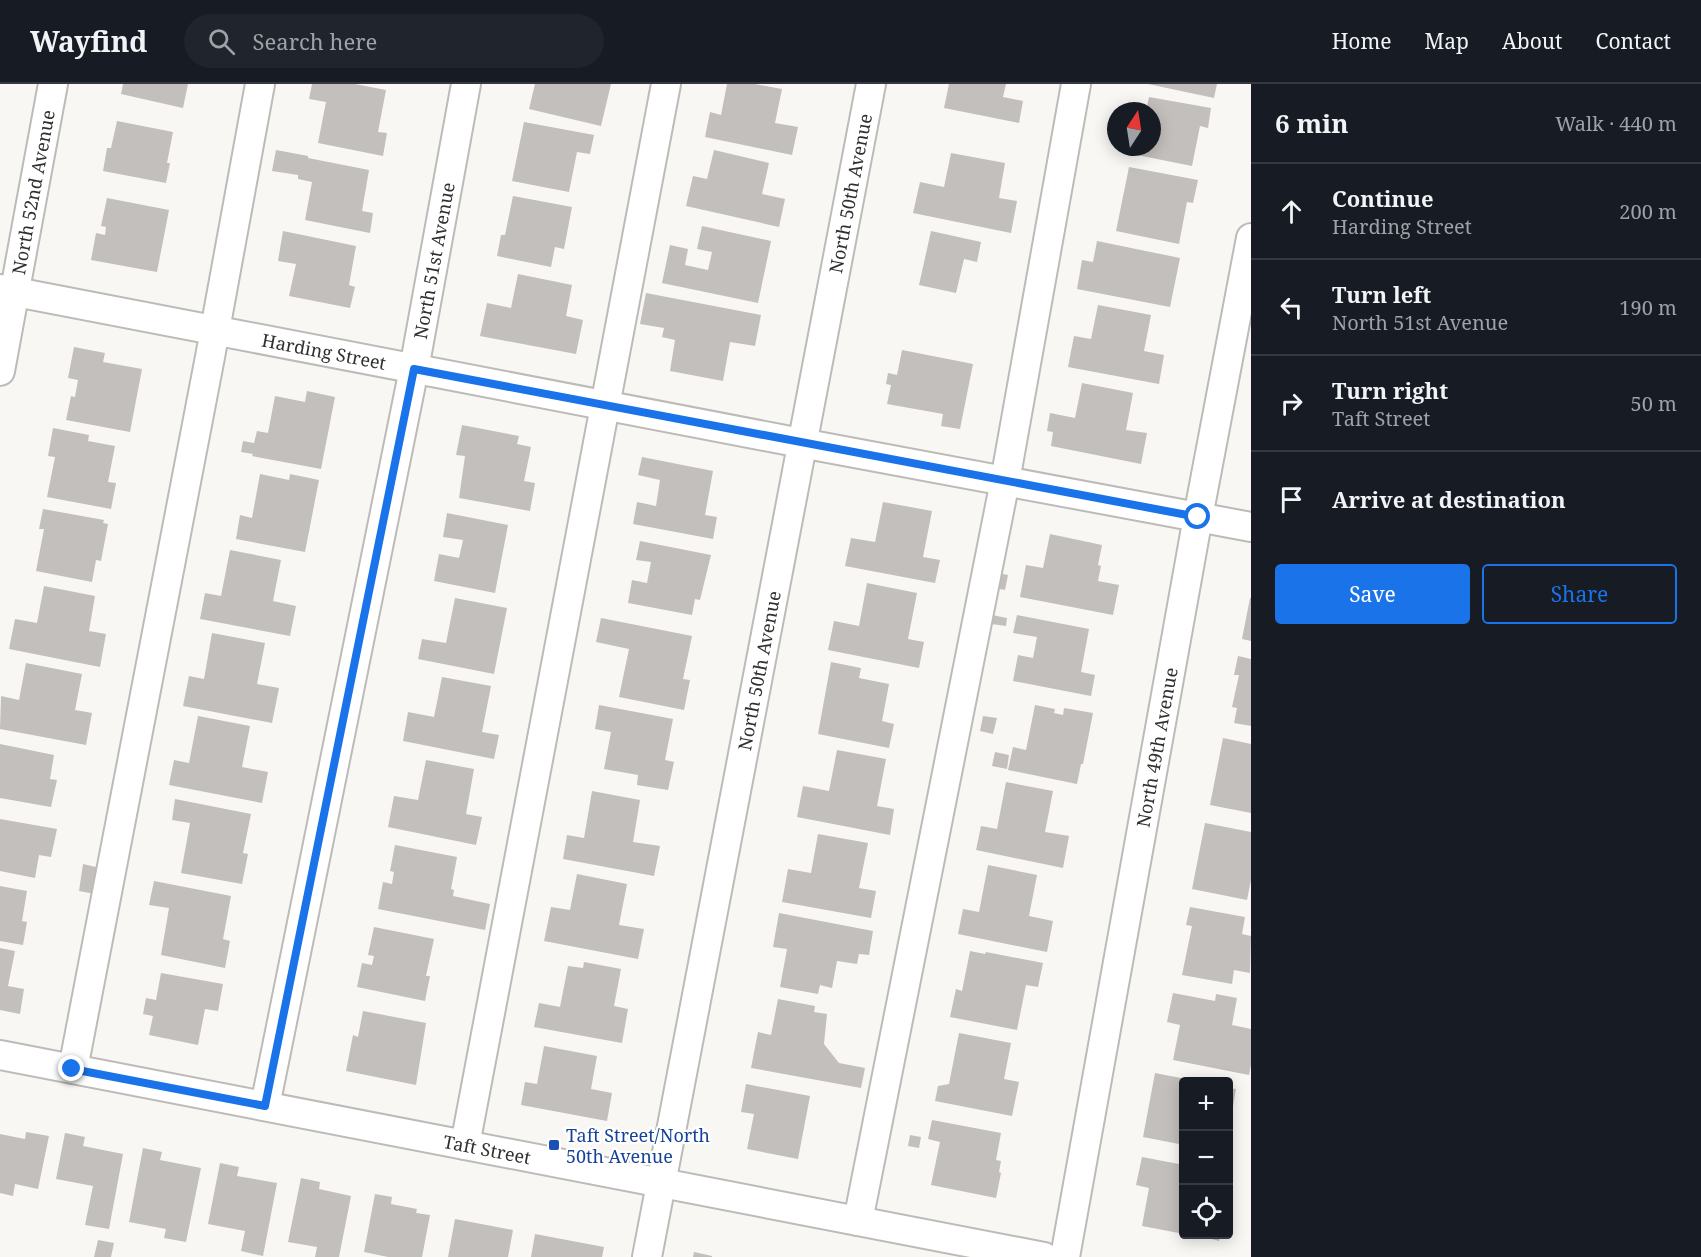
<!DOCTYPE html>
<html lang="en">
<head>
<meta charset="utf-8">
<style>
  body { margin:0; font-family:"Noto Serif",serif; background:#20242c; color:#f1f3f6 }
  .controls { position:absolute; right:18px; bottom:18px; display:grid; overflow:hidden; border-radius:6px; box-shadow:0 3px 15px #0003 }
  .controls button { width:54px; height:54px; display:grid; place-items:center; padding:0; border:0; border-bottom:2px solid #363941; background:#171b24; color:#f1f3f6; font:30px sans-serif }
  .compass { position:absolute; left:1107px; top:18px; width:54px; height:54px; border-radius:50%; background:#171b24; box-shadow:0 3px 15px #0003; rotate:12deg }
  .stop { position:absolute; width:18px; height:18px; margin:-14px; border:4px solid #1a73e8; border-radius:50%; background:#fff }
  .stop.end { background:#1a73e8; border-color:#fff; box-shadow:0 2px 6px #0008 }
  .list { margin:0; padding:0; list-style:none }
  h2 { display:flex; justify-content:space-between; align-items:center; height:78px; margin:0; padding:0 24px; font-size:26px }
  h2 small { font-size:20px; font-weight:400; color:#9ea1a6 }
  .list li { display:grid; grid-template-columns:39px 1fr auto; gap:18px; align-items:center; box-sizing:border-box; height:96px; padding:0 24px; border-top:2px solid #363941 }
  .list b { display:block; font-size:22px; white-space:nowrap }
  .list p { margin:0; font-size:20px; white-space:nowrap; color:#9ea1a6 }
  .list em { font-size:20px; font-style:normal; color:#9ea1a6 }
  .actions { display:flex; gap:12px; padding:18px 24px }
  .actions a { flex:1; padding:14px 0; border:2px solid #1a73e8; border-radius:6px; text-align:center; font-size:21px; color:#1a73e8 }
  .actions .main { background:#1a73e8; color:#fff }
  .icon { flex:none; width:33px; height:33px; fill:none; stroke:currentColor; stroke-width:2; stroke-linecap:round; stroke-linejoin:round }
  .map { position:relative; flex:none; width:1251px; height:1173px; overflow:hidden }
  header { display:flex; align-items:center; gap:36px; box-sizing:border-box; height:84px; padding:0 30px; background:#171b24; border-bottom:2px solid #363941 }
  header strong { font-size:28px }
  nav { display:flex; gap:33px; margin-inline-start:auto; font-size:21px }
  .search { width:420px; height:54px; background:#20242c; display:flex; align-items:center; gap:15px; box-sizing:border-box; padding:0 21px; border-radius:33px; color:#9ea1a6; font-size:22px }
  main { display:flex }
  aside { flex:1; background:#171b24 }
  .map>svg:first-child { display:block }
  .building { fill:#c2bfbd }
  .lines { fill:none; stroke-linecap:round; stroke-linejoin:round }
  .minor-casing { stroke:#bdbbb8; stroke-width:32 }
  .minor { stroke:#fff; stroke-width:28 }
  .route { stroke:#1a73e8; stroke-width:8 }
  .transit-dot { fill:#1a4fb4; stroke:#fff; stroke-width:2 }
  .labels { text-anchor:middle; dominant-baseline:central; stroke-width:4.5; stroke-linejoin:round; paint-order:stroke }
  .street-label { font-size:18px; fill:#31302f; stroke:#fff }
  .transit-label { font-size:18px; fill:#164399; stroke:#fff; text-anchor:start }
</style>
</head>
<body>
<header>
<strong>Wayfind</strong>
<div class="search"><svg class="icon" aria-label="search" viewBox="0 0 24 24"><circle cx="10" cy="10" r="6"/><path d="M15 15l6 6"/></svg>Search here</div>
<nav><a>Home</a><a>Map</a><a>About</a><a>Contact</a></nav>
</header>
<main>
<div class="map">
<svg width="1251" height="1173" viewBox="0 0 1251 1173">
  <rect width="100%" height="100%" fill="#f9f7f4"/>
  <path class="building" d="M123,0H188L183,24L121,10Z
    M312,0H355L386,6L378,48L387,49L383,72L318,59L326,18L309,15Z
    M535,0H611L601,42L529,25Z
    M727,0H755L782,5L775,39L798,43L792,71L705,53L710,28L721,31Z
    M949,0H1006L1003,13L1023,17L1019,39L944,24Z
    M1148,0H1217L1214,14Z
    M1149,13L1211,24L1208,44L1200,42L1192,82L1127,69L1128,63H1152V27H1146Z
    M117,37L173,48L167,79H170L166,99L103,87L107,64H111Z
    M524,38L594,51L590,70L577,68L569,108L512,97Z
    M276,66L308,72V74L369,86L362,127L373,129L370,149L305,136L312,98L298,95V91L272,87Z
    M714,66L769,79L762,110L785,115L779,143L686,122L693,92L707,95Z
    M951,69L1005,79L999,114L1017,117L1011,149L913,129L920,98L944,103Z
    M1129,83L1198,96L1193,119L1187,118L1179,160L1116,147Z
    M513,112L572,123L564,165L555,163L551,183L497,172L501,151H505Z
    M107,114L169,126L157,188L91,176L96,149L105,151L106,143L101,142Z
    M702,142L771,157L758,219L662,199L670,161L688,165L685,181L708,186L712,168L697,165Z
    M283,147L356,162L349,201L355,203L350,224L289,212L296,180L278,177Z
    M931,147L981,158L977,178L964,175L956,209L919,201Z
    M1097,157L1180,174L1170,223L1077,205L1082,176L1093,178Z
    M518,190L572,201L566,232L583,236L576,270L480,252L487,219L511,224Z
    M646,209L761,231L755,262L730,258L723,297L670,287L675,256L662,253L664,244L640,240Z
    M1098,221L1151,231L1144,267L1164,271L1159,300L1068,283L1074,252L1091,255Z
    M74,263L105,269L103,278L142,285L130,348L66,336L71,312L75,313L78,296L68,294Z
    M902,266L973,280L960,345L941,342L943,330L887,320L891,301L886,300L888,289L897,291Z
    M1082,299L1133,309L1126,346L1147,349L1141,380L1051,362L1053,348L1047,347L1050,329L1075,334Z
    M307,307L335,313L321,385L252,372L253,370L241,368L243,357L254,359L257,347L268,349L275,312L305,318Z
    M462,341L519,352L517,360L531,363L524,397L535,399L530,427L459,414L465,372L456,371Z
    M53,344L89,351L88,357L115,362L108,398L116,399L111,425L47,413L55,373L48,372Z
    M642,373L713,387L705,431L717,433L713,455L633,440L637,418L656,422L660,396L638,391Z
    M260,390L289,396L290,390L319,396L305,468L236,455L240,431L252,434Z
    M883,418L932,427L923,473L940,476L935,499L845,482L851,454L875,458Z
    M43,425L104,436L103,439L108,440L101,477L96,476L92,498L36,487L44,445H39Z
    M447,429L508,441L495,509L434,497L439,470L459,474L463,456L443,453Z
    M1050,450L1102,461L1098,481L1101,482L1098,497L1119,501L1113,531L1020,513L1026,481L1043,484Z
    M640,457L711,471L700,516L695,515L692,531L628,519L632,496L647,499L651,478L636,476Z
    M230,466L281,476L273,517L296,522L290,552L200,535L205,509L221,512Z
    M997,489L1008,491L1005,506L994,504Z
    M867,499L917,509L908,555L924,558L919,584L828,566L834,537L859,542Z
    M44,502L95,512L89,547L106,550L100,583L9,565L15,535L37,539Z
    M455,514L507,524L494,590L418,575L422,555L446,559Z
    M1250,514H1251V557L1242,555Z
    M992,531L1007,534L1006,542L991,540Z
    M1017,531L1089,545L1081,588L1095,591L1091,612L1013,597L1018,571L1033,574L1037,553L1013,549Z
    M601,534L692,552L683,595L690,596L684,626L619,613L629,565L596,558Z
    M212,549L265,559L257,600L279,604L272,639L183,622L189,592L204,595Z
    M1238,572L1251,575V642L1234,639L1237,624L1232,623L1239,591H1234Z
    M831,578L861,584L859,594L889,600L882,637L894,640L889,664L818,650Z
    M26,579L82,590L75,626L92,629L86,661L0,645L1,612L19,616Z
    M442,593L491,602L482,648L499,651L494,675L403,657L408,628L434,633Z
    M599,621L673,635L665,676L674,678L668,706L637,701L638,691L604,685L611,648L595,645Z
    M1035,621L1055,625L1054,629L1063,631L1064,624L1093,629L1083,680H1081L1077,700L1008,686L1013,663L1026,666Z
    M198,632L250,642L242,683L268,688L262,719L169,701L174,676L189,679Z
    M983,632L997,634L993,650L980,647Z
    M1223,654L1251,660V729L1210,721Z
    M0,660L54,671L50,695L57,696L51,723L0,714Z
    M837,666L886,675L877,722L894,725L890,751L797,733L803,702L829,707Z
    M995,668L1009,671L1007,685L992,682Z
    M426,676L474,685L466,730L482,733L476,761L388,743L394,712L418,716Z
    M1006,698L1053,707L1045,748L1069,752L1063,784L976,766L981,742L997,745Z
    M592,707L640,716L633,758L660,762L654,792L563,775L567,751L584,754Z
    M175,715L251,730L243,769L248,770L242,800L181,789L190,739L172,736Z
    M0,735L57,745L51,773L39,771L35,794L0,787Z
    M1205,739L1251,748V796L1247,816L1192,805Z
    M818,750L868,759L859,804L876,807L871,834L782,818L788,785L811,789Z
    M395,761L457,773L451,805L454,806L453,812L490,820L485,846L378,825L383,798L392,800L394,788L390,787Z
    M83,780L100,784L95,810L79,807Z
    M988,781L1037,791L1029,832L1053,837L1047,868L958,850L963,825L979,828Z
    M577,790L627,800L619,841L644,845L638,875L544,857L551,823L570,826Z
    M154,797L231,812L223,855L230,857L225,884L161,871L169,824L149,821Z
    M0,802L27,807L22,837L27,838L23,861L0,857Z
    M1190,823L1245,833L1242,850L1251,852L1250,889L1234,886L1232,900L1182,891L1192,842L1186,841Z
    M779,829L873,847L869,871L859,870L857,880L837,877L832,904L820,901L818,910L780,903L787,865L773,863Z
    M374,843L434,855L426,892H430L425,917L357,903L362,879L372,881L374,872L368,871Z
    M0,864L15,867L8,902L24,905L20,930L0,926Z
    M970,867L985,870L986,868L1043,879L1038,903L1026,901L1017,946L950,933L956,905L962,907Z
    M584,878L621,885L614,922L628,925L622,959L534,943L539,919L560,923L568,882L583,884Z
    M161,889L223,900L218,927L205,925L198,961L149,951L153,932L143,930L146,914L156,916Z
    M1173,909L1215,917L1216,910L1237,914L1232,941L1251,945V981L1249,991L1173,976L1180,941L1167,938Z
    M778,915L815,922L814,928L827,930L824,960L839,979L865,984L861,1004L751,984L758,948L771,951Z
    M363,927L426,939L416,1001L346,987L353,951L358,953Z
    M959,949L1011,959L1004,995L1019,998L1012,1032L935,1017L938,1002L949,1000Z
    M544,962L597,972L591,1005L612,1009L607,1037L521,1021L525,998L537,1000Z
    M1155,989L1191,996L1184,998V1061L1143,1053Z
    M746,1000L810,1012L798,1075L747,1065L754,1030L741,1028Z
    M1228,1004L1236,1005L1230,1040H1228Z
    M932,1036L1001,1049L996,1076L1001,1077L999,1088L1001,1089L996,1114L931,1101L940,1058L928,1055Z
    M26,1048L49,1052L38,1105L15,1100L13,1112L0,1109V1050L25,1055Z
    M65,1049L85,1053L83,1062L123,1070L109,1145L85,1141L93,1102L56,1095Z
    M910,1051L921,1053L919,1064L908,1062Z
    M143,1064L162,1068L160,1076L201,1084L186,1158L164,1154L166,1145L129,1138Z
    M1142,1073L1184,1081V1150L1142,1142L1149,1104L1136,1101Z
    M220,1079L239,1083L237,1092L277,1099L263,1172L241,1167L245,1147L208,1140Z
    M301,1094L320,1098L319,1105L351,1112L339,1173H315L317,1163L288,1158Z
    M375,1110L392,1113L391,1120L417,1125L416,1129L430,1131L422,1173H388L364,1168Z
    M455,1135L513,1146L508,1173H448Z
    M535,1150L604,1163L602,1173H531Z
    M1193,1150H1220L1219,1157Z
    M98,1156L114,1159L111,1173H94Z
    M694,1168L712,1172V1173H693Z"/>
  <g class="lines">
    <defs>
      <g id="minor">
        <path id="s1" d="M0,205L801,359L1251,443"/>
        <path id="s2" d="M0,287L53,0"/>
        <path id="s3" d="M0,971L1044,1173"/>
        <path d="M73,985L210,273L260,0"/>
        <path id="s4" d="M265,1022L414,285L466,0"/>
        <path d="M465,1061L666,0"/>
        <path d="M858,1137L1005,397L1076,0"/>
        <path id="s5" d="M647,1173L871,0"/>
        <path id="s6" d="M1065,1173L1198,433L1251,154"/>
      </g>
    </defs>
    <use href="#minor" class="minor-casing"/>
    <use href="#minor" class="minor"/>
  </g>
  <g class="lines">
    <path class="route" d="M72,985L265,1022L414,285L1198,433"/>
  </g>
  <rect class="transit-dot" x="548" y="1055" width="12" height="12" rx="3"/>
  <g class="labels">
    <g class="street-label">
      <text stroke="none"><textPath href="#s2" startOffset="182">North 52nd Avenue</textPath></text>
      <text stroke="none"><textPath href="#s5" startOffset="1083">North 50th Avenue</textPath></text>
      <text stroke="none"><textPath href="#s4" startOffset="862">North 51st Avenue</textPath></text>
      <text stroke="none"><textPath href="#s1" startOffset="330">Harding Street</textPath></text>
      <text stroke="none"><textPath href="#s5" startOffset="597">North 50th Avenue</textPath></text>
      <text stroke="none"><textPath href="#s6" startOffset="518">North 49th Avenue</textPath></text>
      <text stroke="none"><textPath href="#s3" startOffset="496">Taft Street</textPath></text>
    </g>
    <g class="transit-label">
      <text x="566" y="1051">Taft Street/North<tspan x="566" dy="21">50th Avenue</tspan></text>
    </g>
  </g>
</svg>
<div class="controls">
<button>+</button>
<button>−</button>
<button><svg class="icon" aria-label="locate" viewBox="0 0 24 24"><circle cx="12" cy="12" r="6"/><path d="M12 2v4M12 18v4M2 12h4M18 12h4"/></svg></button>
</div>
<svg class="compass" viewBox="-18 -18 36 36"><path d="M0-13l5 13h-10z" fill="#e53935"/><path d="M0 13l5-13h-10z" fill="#9ea1a6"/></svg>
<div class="stop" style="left:1198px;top:433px"></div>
<div class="stop end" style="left:72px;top:985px"></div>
</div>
<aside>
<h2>6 min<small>Walk · 440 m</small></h2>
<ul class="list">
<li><svg class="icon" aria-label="ahead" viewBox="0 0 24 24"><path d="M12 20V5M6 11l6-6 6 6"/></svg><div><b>Continue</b><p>Harding Street</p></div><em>200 m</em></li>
<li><svg class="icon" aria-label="left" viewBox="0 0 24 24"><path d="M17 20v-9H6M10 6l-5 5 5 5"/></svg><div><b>Turn left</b><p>North 51st Avenue</p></div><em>190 m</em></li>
<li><svg class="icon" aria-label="right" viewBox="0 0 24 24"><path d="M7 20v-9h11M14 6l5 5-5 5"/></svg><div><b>Turn right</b><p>Taft Street</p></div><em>50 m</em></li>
<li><svg class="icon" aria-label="arrive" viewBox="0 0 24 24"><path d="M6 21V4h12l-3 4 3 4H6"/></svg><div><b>Arrive at destination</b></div></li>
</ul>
<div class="actions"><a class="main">Save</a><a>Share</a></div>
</aside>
</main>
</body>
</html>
